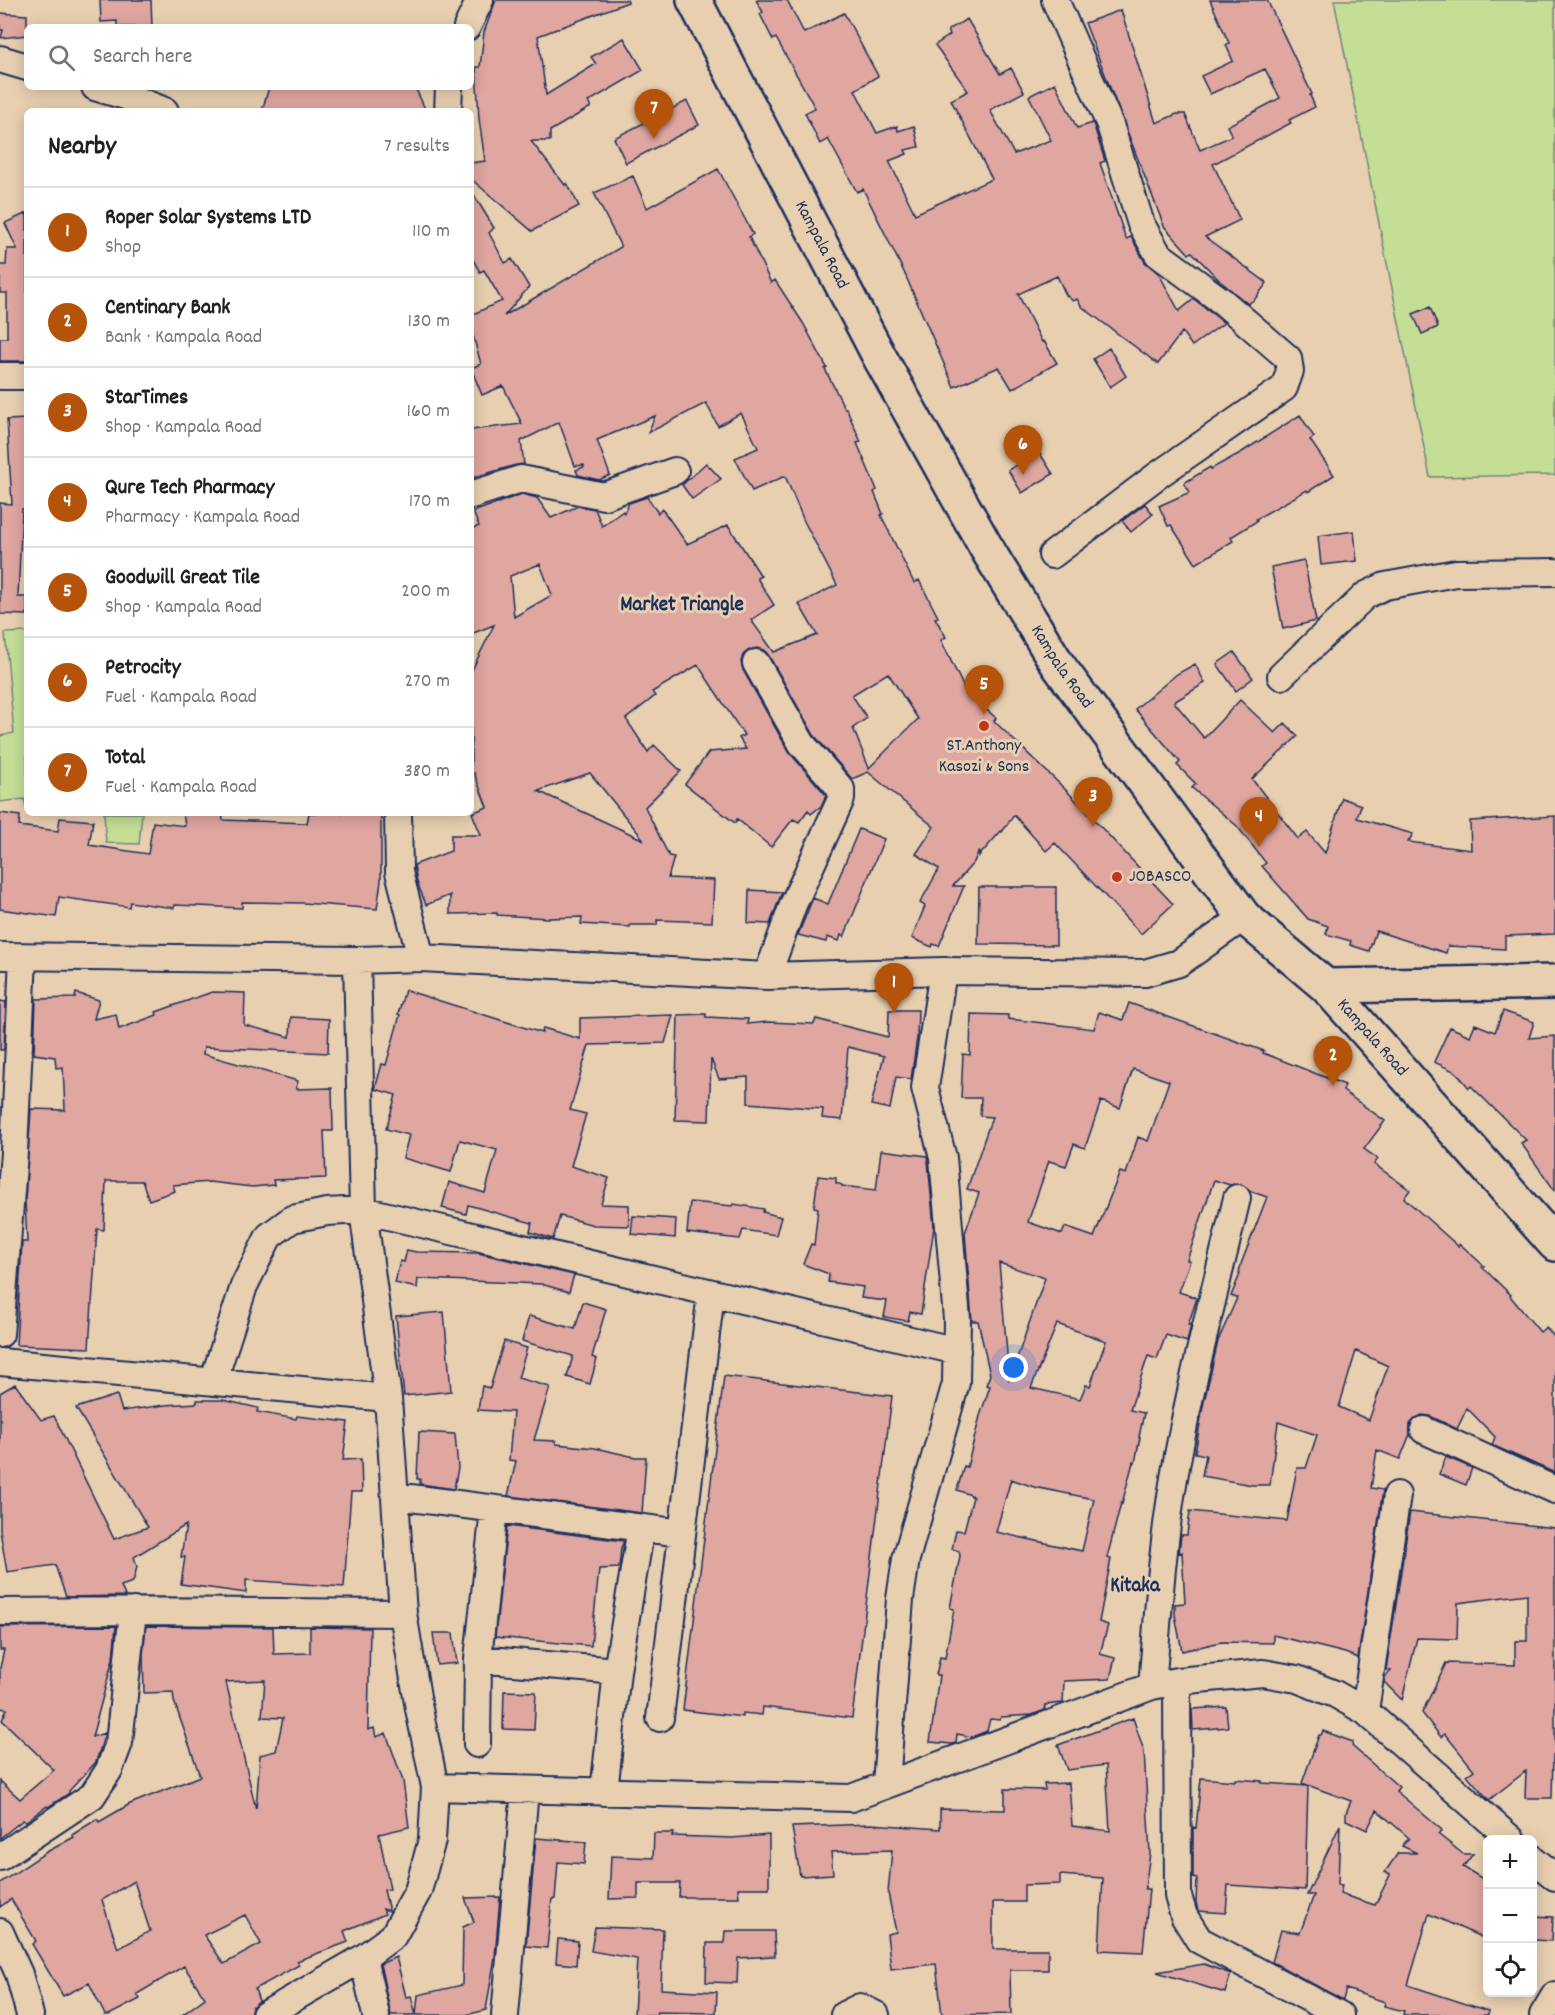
<!DOCTYPE html>
<html lang="en">
<head>
<meta charset="utf-8">
<style>
  body { margin:0; font-family:Dekko,sans-serif; background:#f2f2f2; color:#202124 }
  .controls { position:absolute; right:18px; bottom:18px; display:grid; overflow:hidden; border-radius:9px; box-shadow:0 3px 15px #0003 }
  .controls button { width:54px; height:54px; display:grid; place-items:center; padding:0; border:0; border-bottom:2px solid #e0e0e0; background:#fff; color:#202124; font:30px sans-serif }
  .you { position:absolute; left:1014px; top:1368px; width:21px; height:21px; margin:-15px; border:4px solid #fff; border-radius:50%; background:#1a73e8; box-shadow:0 0 0 9px #1a73e833 }
  .badge { display:grid; place-items:center; width:39px; height:39px; border-radius:50%; background:#b45309; color:#fff; font-size:20px; font-weight:700 }
  .pin { position:absolute; translate:-50% -50px; filter:drop-shadow(0 2px 3px #0008) }
  .pin::after { content:''; position:absolute; top:32px; width:21px; height:18px; background:inherit; clip-path:polygon(0 0,100% 0,50% 100%) }
  .list { margin:0; padding:0; list-style:none }
  h2 { display:flex; justify-content:space-between; align-items:center; height:78px; margin:0; padding:0 24px; font-size:26px }
  h2 small { font-size:20px; font-weight:400; color:#757577 }
  .list li { display:grid; grid-template-columns:39px 1fr auto; gap:18px; align-items:center; box-sizing:border-box; height:90px; padding:0 24px; border-top:2px solid #e0e0e0 }
  .list b { display:block; font-size:22px; white-space:nowrap }
  .list p { margin:0; font-size:20px; white-space:nowrap; color:#757577 }
  .list em { font-size:20px; font-style:normal; color:#757577 }
  .icon { flex:none; width:33px; height:33px; fill:none; stroke:currentColor; stroke-width:2; stroke-linecap:round; stroke-linejoin:round }
  .map { position:relative; flex:none; width:1555px; height:2015px; overflow:hidden }
  .search { position:absolute; background:#fff; box-shadow:0 3px 15px #0003; left:24px; top:24px; width:450px; height:66px; display:flex; align-items:center; gap:15px; box-sizing:border-box; padding:0 21px; border-radius:9px; color:#757577; font-size:22px }
  .panel { position:absolute; background:#fff; box-shadow:0 3px 15px #0003; left:24px; top:108px; width:450px; height:708px; border-radius:9px }
  .map>svg:first-child { display:block }
  .green { fill:#c4de95; stroke:#70867a; stroke-width:1.5 }
  .building { fill:#e0a6a0; stroke:#1b2f5e; stroke-width:1.5; fill-rule:evenodd }
  .lines { fill:none; stroke-linecap:round; stroke-linejoin:round }
  .minor-casing { stroke:#1b2f5e; stroke-width:30 }
  .major-casing { stroke:#1b2f5e; stroke-width:38 }
  .minor { stroke:#e8cfb0; stroke-width:26 }
  .major { stroke:#e8cfb0; stroke-width:33 }
  .poi-dot { fill:#c8321e; stroke:#e8cfb0; stroke-width:2 }
  .labels { text-anchor:middle; dominant-baseline:central; stroke-width:6; stroke-linejoin:round; paint-order:stroke }
  .street-label { font-size:18px; fill:#1b2f5e; stroke:#e8cfb0 }
  .poi-label { font-size:18px; fill:#1b2f5e; stroke:#e8cfb0 }
  .quarter-label { font-size:21px; font-weight:bold; fill:#1b2f5e; stroke:#e8cfb0 }
</style>
</head>
<body>
<div class="map">
<svg width="1555" height="2015" viewBox="0 0 1555 2015">
  <rect width="100%" height="100%" fill="#e8cfb0"/>
  <filter id="ink" filterUnits="userSpaceOnUse"><feTurbulence type="fractalNoise" baseFrequency=".0167" numOctaves="2"/><feDisplacementMap in="SourceGraphic" scale="12" xChannelSelector="R" yChannelSelector="G"/><feConvolveMatrix kernelMatrix="1 2 1 2 8 2 1 2 1" color-interpolation-filters="sRGB"/></filter>
  <g filter="url(#ink)">
    <path class="green" d="M1334,0H1555V475L1430,477Z
      M27,632V811L24,799L0,802V736L14,733L5,633Z
      M104,813H142L139,844L106,843Z"/>
    <path class="building" d="M100,0H151L152,27H117V21L101,22Z
      M496,0H627L628,2L538,36L546,95L596,64L591,57L624,38L643,70L588,102L591,107L550,131V141H531L565,185L567,183L579,206L532,231L471,179V163L485,161L479,119L476,67H480L484,32Z
      M756,0H787L804,33L844,13L878,76L855,90L877,133L897,126L898,131L914,126L919,147L905,150L907,154L889,161L915,214L992,179L951,100L968,91L935,45L950,35L948,30L967,19L1000,74L1011,68L1024,92L990,110L1014,154L1051,140L1029,96L1055,83L1077,128L1093,123L1105,161L1100,163L1126,239L1131,237L1145,262L1159,274L1179,311L1194,299L1224,323L1192,346L1182,332L1158,364L1081,306L1077,299L1073,301L1066,295L1057,276L1018,294L1042,342L1044,341L1057,363L1012,389L999,367L954,387L904,272L863,189L857,192L828,139L820,144L805,113L815,108L776,38L773,40L760,14L763,12Z
      M1210,0H1267L1312,94L1310,95L1315,107L1289,120L1291,123L1213,164L1240,220L1205,237L1267,283L1255,299L1248,304L1220,281L1192,252L1189,254L1164,226L1085,23L1121,10L1156,123L1177,114H1185L1200,150L1232,136L1227,126L1280,98L1265,69L1210,94L1201,76L1233,61L1226,45L1229,43Z
      M0,13L27,15V35L1,38L3,30H0Z
      M269,87H415L426,111H262Z
      M687,101L699,125L626,163L614,138Z
      M718,169L753,234L749,237L771,283L775,280L803,323L827,368L825,369L845,409L846,408L861,442L857,443L877,490L874,492L883,514L881,515L914,583L919,580L938,617L935,618L946,637L941,640L966,692L996,718L994,721L1067,791L1173,904L1141,934L1055,843L1046,851L1014,815L1002,832L1001,831L979,856V850L974,862L953,886H964L939,946L933,944L932,947L912,938L925,906L920,903L939,869L916,854L934,827L868,772L852,779L814,735L769,656L764,650L757,648L749,650L743,655L741,662L743,670L789,752L826,795L821,806L811,814L808,810L799,822L793,819L771,847L737,819L735,823L685,784L709,752L746,749L739,738L744,735L698,665L652,692L655,696L626,719L648,752L654,745L681,771L645,807L669,856L674,857L668,878L714,880L712,922L657,920V925H630V927L581,924L582,917L549,918L497,915V913L450,914V895L426,905L417,882L414,865L451,851V835H481L472,813L487,807L474,773H471V672L494,625L471,634V529L479,526L473,512L522,494L537,498L551,518L578,506L595,509L602,526L623,511L624,513L629,503L647,497L658,513L662,509L687,544L728,525L761,576L757,578L774,605L751,620L774,652L817,635L799,604L837,585L804,521L785,476L752,491L735,458L758,448L741,413L718,426L706,403L648,433L655,416L597,440L610,475L599,480L578,475L576,470L584,467V465L575,466L559,422L521,441L524,464L516,465L471,478V430L522,424L503,386L482,395L471,368L481,364L471,328V315L502,301L484,270L480,272L471,256V190L494,228L489,233L505,263L512,259L529,287L504,316L621,247L594,193L633,176L647,208ZM540,564L552,595L514,617L510,576ZM888,673L918,719L869,768L853,728L867,718L852,695ZM590,773L644,840L538,791Z
      M27,213V361H0V338H7V293H0V265H6L7,249H17L5,223Z
      M1430,307L1438,327L1422,334L1413,314Z
      M1109,348L1126,376L1110,387L1093,359Z
      M1300,415L1314,437L1310,440L1334,475L1308,492L1307,490L1256,519L1257,521L1231,537L1233,541L1196,564L1171,525L1168,526L1159,506L1190,492L1184,483L1210,467L1211,469L1242,452Z
      M27,419V509H22L18,597H27V615L0,614V503L12,504L7,420Z
      M1039,452L1053,474L1022,493L1008,470Z
      M706,463L721,479L692,499L682,485Z
      M1145,504L1153,514L1131,532L1122,521Z
      M1354,531L1357,561L1321,565L1318,536Z
      M1304,560L1316,621L1283,629L1271,567Z
      M1234,652L1253,678L1236,691L1217,664Z
      M1195,664L1205,683L1174,702L1204,738L1240,700L1275,733L1285,723L1298,736L1252,779L1298,839L1307,832L1325,853L1342,798L1361,805L1357,818L1413,834L1408,842L1471,850L1470,821L1555,816V934L1505,936V949L1448,946L1446,953L1376,931L1369,951L1350,945L1351,941L1326,934L1328,926L1308,919L1262,866L1266,863L1237,826L1192,788L1196,784L1177,765L1180,762L1135,709L1177,674Z
      M0,813L20,816L19,826L58,831L60,818L93,821L89,845L148,854L153,822L185,826L183,813H222L223,820L307,823L309,813H381V881L377,909L303,903L242,902V908L175,905L174,908L130,902L129,907L59,897L56,917L0,909Z
      M859,829L884,839L844,937L841,935L839,941L827,937L826,942L798,935L813,898L828,904Z
      M979,887H1056V945L978,944Z
      M749,890L782,892L770,924L748,923Z
      M405,990L542,1033L543,1028L580,1039V1018L673,1015L665,1043L589,1045L570,1110L586,1114L571,1166L609,1178L601,1204L629,1205V1226L594,1225L560,1216L553,1239L530,1232L532,1223L468,1205L466,1214L442,1208L449,1182L485,1193L497,1150L460,1140L451,1172L403,1158L409,1135L386,1129L396,1095L375,1089L382,1064L386,1065L400,1015L398,1014Z
      M212,992L245,993L244,1025L290,1037L291,1017L329,1019L328,1053L204,1047L203,1054L298,1081L296,1089L332,1088L333,1131H324L326,1178L273,1180L274,1185L252,1187L209,1182L173,1185L175,1191L149,1200L142,1181H106L104,1230L97,1229L89,1348L16,1345L22,1242H27L25,1201L31,1109L65,1110L63,1067L56,1068L55,1057L34,1054L36,999L75,998L76,993L99,1000L94,1019L116,1014L119,1029L157,1015L156,1012Z
      M0,1001L6,1002L4,1050H0Z
      M1129,1003L1264,1051L1263,1053L1345,1085L1343,1091L1385,1121L1364,1149L1378,1159L1374,1164L1410,1190L1404,1198L1458,1246L1460,1244L1484,1266L1482,1267L1511,1295L1510,1296L1540,1332L1546,1327L1555,1338V1473L1492,1445L1495,1437L1467,1408L1457,1429L1430,1416L1422,1415L1416,1418L1410,1424V1434L1400,1459L1377,1450L1371,1488L1383,1490L1358,1658L1345,1653L1273,1635V1643L1221,1642L1182,1651L1175,1615V1604L1185,1603L1182,1552L1179,1553L1181,1535H1187L1190,1511L1287,1521L1297,1468H1306L1317,1435L1278,1422L1270,1485H1252L1202,1476L1206,1455L1195,1453L1203,1406L1218,1341L1237,1298L1231,1296L1240,1274L1239,1273L1241,1264L1267,1197L1250,1191L1241,1184L1230,1185L1214,1180L1187,1260L1190,1261L1179,1292L1197,1298L1188,1325H1191L1187,1342L1166,1335L1157,1359L1148,1356L1130,1410L1144,1413L1139,1437H1140L1135,1463L1133,1462L1122,1504L1121,1503L1107,1558L1111,1559L1099,1622L1108,1625L1100,1654L1115,1658L1110,1679L1064,1681L1063,1703L1045,1705V1710L1032,1715L1001,1717L1000,1720L990,1719L987,1731L972,1737L957,1734L956,1743L952,1744L930,1742L939,1675H936L940,1657L945,1658L954,1609L950,1608L960,1556L959,1551L952,1549L956,1530L964,1531L973,1497L971,1496V1495L957,1490L964,1466L967,1467L980,1416L990,1386L986,1385L990,1375L978,1321H972L965,1233L979,1193L967,1189L992,1117L980,1116L981,1098H961L963,1054L970,1055L971,1014L1008,1015V1019L1094,1029L1099,1012L1123,1020ZM1133,1069L1169,1081L1148,1141L1138,1137L1126,1174L1120,1172L1094,1237L1065,1227L1062,1234L1028,1222L1049,1161L1066,1166L1074,1144L1085,1148L1101,1101L1120,1108ZM999,1263L1045,1278L1009,1381L1006,1341ZM1057,1324L1106,1341L1090,1386L1086,1385L1080,1399L1031,1388ZM1356,1351L1388,1366L1369,1420L1339,1407ZM1011,1479L1034,1487L1094,1499L1082,1551L996,1532Z
      M889,1010H918L917,1038L911,1079L896,1077L890,1109L871,1105L884,1056L848,1047L842,1120L822,1118L823,1109L748,1103V1077L719,1079L711,1059L709,1121L675,1120L678,1015L706,1014V1017L748,1019L747,1024L768,1022L814,1024L816,1019L888,1037Z
      M1503,1011L1534,1022L1529,1038L1555,1036V1191L1521,1143L1526,1140L1471,1086L1469,1088L1456,1072L1434,1062L1450,1027L1470,1036L1475,1024L1495,1032Z
      M881,1150L927,1156L928,1161L934,1227L921,1314L910,1312L908,1321L884,1317L887,1301L861,1298L863,1287L828,1282L829,1274L803,1264L811,1244L814,1245L818,1208L814,1207L818,1176L836,1178V1183L842,1185V1186L876,1190Z
      M690,1202L733,1206L734,1204L764,1209L763,1212L781,1217L776,1235L743,1230L740,1239L687,1233Z
      M633,1216L676,1219L675,1238L631,1234Z
      M407,1250L416,1252L478,1253L574,1275L569,1292L541,1284L446,1280L418,1279L417,1288L395,1283L400,1261L404,1262Z
      M583,1302L606,1309L592,1357L597,1359L590,1384L567,1377L573,1356L522,1341L529,1316L575,1329Z
      M444,1312L451,1391L404,1396L396,1316Z
      M504,1341L527,1348L518,1378L550,1387L534,1440L556,1441V1444L595,1448L635,1457H646L642,1513L508,1496L516,1461L509,1460L513,1412L478,1410L482,1386L490,1388Z
      M724,1376L892,1396L852,1718L763,1707L762,1715L743,1713V1717L683,1710Z
      M15,1384L41,1420L54,1416L114,1539L148,1527L76,1408L117,1395L122,1411L165,1405L197,1403V1400H223L258,1408L257,1412L296,1419L297,1416L348,1422L343,1460L361,1459L362,1492H351L344,1587L246,1580V1593L181,1584L185,1557H181L186,1525L134,1557L137,1567L133,1582L121,1586L125,1596L66,1597L55,1565L7,1572L0,1531V1393Z
      M419,1432L455,1434L458,1468L454,1489L420,1484V1479H417Z
      M1446,1457L1472,1468L1466,1485L1439,1474Z
      M1410,1512L1555,1528V1755H1553L1552,1798H1525L1526,1771L1489,1800L1467,1775L1474,1770L1445,1734L1441,1737L1422,1713L1446,1663L1515,1665V1641H1527V1594L1458,1603L1457,1639L1417,1638L1402,1700L1384,1682L1385,1677L1391,1671L1386,1670Z
      M507,1526L624,1541L621,1548L619,1568L599,1569L591,1646L495,1637Z
      M116,1626L113,1659L92,1737L105,1733L96,1762L69,1791V1793L48,1807L47,1806L25,1822L23,1820L0,1838V1781L20,1799L54,1770L2,1720L7,1709L0,1708V1668L4,1650H0V1627Z
      M146,1626L273,1627L274,1654L310,1653V1627L370,1628L368,1730L374,1728L376,1737L386,1733L403,1781L409,1827L379,1834L390,1889L384,1890L389,1911L383,1909L385,1914L344,1931L348,1942L297,1961L299,1965L255,1989L259,2001L252,2007L250,2015H182L205,1998L184,1966L137,1994L140,1999L109,2015H105L89,1983L63,1996L32,1944L36,1941L11,1899L0,1907V1883L45,1853L74,1837L72,1835L97,1819L99,1822L130,1804L200,1776L174,1701L173,1692L144,1693L143,1655ZM265,1680L262,1717L283,1718L276,1751L260,1755L256,1809L226,1682ZM134,1881L150,1931L118,1949L102,1900ZM245,1915L261,1944L224,1964L204,1935Z
      M433,1633H453L457,1663L437,1665Z
      M504,1691L536,1692L534,1730L503,1729Z
      M1226,1707L1228,1727L1193,1730L1192,1709Z
      M1133,1718L1144,1751L1150,1853L1145,1889H1149L1143,1952L1099,1950L1103,1878L1060,1875V1884L1024,1885V1902H993V1949H1048V1970H1010L1011,2014L942,2015L936,1964L891,1969L887,1934L896,1932L888,1893L892,1850L831,1852L833,1874L800,1876L792,1827L871,1824L940,1829V1809L1005,1810V1789L1045,1790L1044,1784L1069,1783L1072,1826L1110,1831L1106,1765L1067,1770L1058,1745Z
      M1323,1731L1353,1742L1352,1746L1399,1787L1396,1791L1442,1830L1438,1834L1463,1854H1473L1463,1867L1488,1882V1940L1429,1914L1408,1985L1488,2011V2015H1403L1404,2011L1384,2006L1385,2002L1346,1989L1343,2000L1272,1962L1281,1930L1300,1933L1314,1895H1307L1340,1825L1338,1885L1342,1886L1340,1894L1375,1905L1390,1875L1385,1872L1398,1853H1417L1402,1846L1409,1838L1377,1810L1367,1830L1346,1820V1813L1351,1801L1302,1783L1319,1735H1321Z
      M1201,1778L1235,1781V1779L1262,1781V1783L1308,1786L1305,1890L1228,1885L1226,1913L1198,1911L1196,1902L1197,1879L1193,1878V1827L1196,1828Z
      M654,1833H673L672,1836L732,1838L769,1835V1888H738L739,1897H679L680,1883H638V1898L609,1899L611,1856L653,1858Z
      M536,1838L586,1842L584,1864L558,1862L555,1899H552L547,1948L526,1946Z
      M500,1897L495,1957L486,2010L466,2015H416L418,1995L462,1985L463,1927L474,1922L465,1898Z
      M1533,1916L1553,1917L1552,1941L1533,1940Z
      M595,1927L663,1929L661,1989L717,1992L716,2013L657,2012L656,2015H634L637,1959L591,1951Z
      M725,1931H774L775,1956L738,1958L737,1983L706,1982L707,1943H724Z
      M558,1939L578,1941L576,1965L556,1963Z
      M396,1957L406,1997L411,1996L416,2015H391L380,1964Z
      M1204,1964L1231,1974L1225,1993L1157,1972Z"/>
    <g class="lines">
      <defs>
        <path id="minor" d="M467,27L480,0
          M0,59L27,67
          M95,87L132,98L165,111
          M448,111L449,87
          M0,376H27
          M471,495L521,479L604,496L675,471
          M1052,555L1158,475L1284,388L1290,371L1288,358L1223,302L1158,254L1141,224L1110,125L1055,0
          M756,663L802,744L841,789V799L793,905L767,976
          M1281,676L1366,595L1385,586L1456,573L1555,572
          M398,813L399,872L421,958
          M0,956L357,960L421,958L767,976L943,971L1145,973L1179,963L1244,917
          M0,1334L14,1152L23,957
          M0,1362L388,1398
          M213,1382L244,1286L269,1236L292,1219L327,1212L363,1210L957,1351
          M1424,1430L1555,1490
          M395,1496L682,1533
          M494,1509L478,1659L617,1671
          M0,1612L133,1611L403,1613
          M1177,1681L1178,1896L1184,1916L1199,1940L1340,2015
          M1152,1686C1158,1617 1162,1547 1174,1478C1190,1384 1215,1291 1237,1198
          M1365,1711L1397,1495
          M660,1718L711,1293
          M477,1744L478,1659
          M886,1784L900,1599L906,1559L956,1383L957,1319L943,1158L925,1088L943,971
          M435,1787L851,1798L1152,1686L1177,1681L1263,1673L1297,1679L1335,1694L1365,1711L1512,1840
          M604,1792L617,1671L641,1528
          M0,1857L92,1796L109,1770L119,1743L133,1611
          M1532,1858L1555,1877
          M0,1932L19,1974L30,2015
          M363,1958L376,2015
          M265,2015L363,1958L393,1936L418,1891L432,1840L435,1787L419,1709L403,1613L388,1398L363,1210L357,960
          M505,2015L525,1790
          M844,2015L860,2007L876,2015
          M1543,2015L1555,1995"/>
        <g id="major">
          <path id="s1" d="M694,0L879,356L987,549L1058,665L1244,917L1326,986L1555,1244"/>
          <path d="M1326,986L1555,982"/>
        </g>
      </defs>
      <use href="#minor" class="minor-casing"/>
      <use href="#major" class="major-casing"/>
      <use href="#minor" class="minor"/>
      <use href="#major" class="major"/>
    </g>
  </g>
  <g class="poi-dot">
    <circle cx="984" cy="726" r="6"/>
    <circle cx="1117" cy="877" r="6"/>
  </g>
  <g class="labels">
    <g class="street-label">
      <text stroke="none"><textPath href="#s1" startOffset="276">Kampala Road</textPath></text>
      <text stroke="none"><textPath href="#s1" startOffset="762">Kampala Road</textPath></text>
      <text stroke="none"><textPath href="#s1" startOffset="1248">Kampala Road</textPath></text>
    </g>
    <g class="poi-label">
      <text x="984" y="746">ST.Anthony<tspan x="984" dy="21">Kasozi &amp; Sons</tspan></text>
      <text x="1129" y="877" text-anchor="start">JOBASCO</text>
    </g>
    <g class="quarter-label">
      <text x="682" y="606">Market Triangle</text>
      <text x="1135" y="1587">Kitaka</text>
    </g>
  </g>
</svg>
<div class="controls">
<button>+</button>
<button>−</button>
<button><svg class="icon" aria-label="locate" viewBox="0 0 24 24"><circle cx="12" cy="12" r="6"/><path d="M12 2v4M12 18v4M2 12h4M18 12h4"/></svg></button>
</div>
<div class="you"></div>
<div class="pin badge" style="left:894px;top:1013px">1</div>
<div class="pin badge" style="left:1333px;top:1086px">2</div>
<div class="pin badge" style="left:1093px;top:827px">3</div>
<div class="pin badge" style="left:1259px;top:847px">4</div>
<div class="pin badge" style="left:984px;top:715px">5</div>
<div class="pin badge" style="left:1023px;top:475px">6</div>
<div class="pin badge" style="left:654px;top:139px">7</div>
<div class="search"><svg class="icon" aria-label="search" viewBox="0 0 24 24"><circle cx="10" cy="10" r="6"/><path d="M15 15l6 6"/></svg>Search here</div>
<section class="panel">
<h2>Nearby<small>7 results</small></h2>
<ul class="list">
<li><span class="badge">1</span><div><b>Roper Solar Systems LTD</b><p>Shop</p></div><em>110 m</em></li>
<li><span class="badge">2</span><div><b>Centinary Bank</b><p>Bank · Kampala Road</p></div><em>130 m</em></li>
<li><span class="badge">3</span><div><b>StarTimes</b><p>Shop · Kampala Road</p></div><em>160 m</em></li>
<li><span class="badge">4</span><div><b>Qure Tech Pharmacy</b><p>Pharmacy · Kampala Road</p></div><em>170 m</em></li>
<li><span class="badge">5</span><div><b>Goodwill Great Tile</b><p>Shop · Kampala Road</p></div><em>200 m</em></li>
<li><span class="badge">6</span><div><b>Petrocity</b><p>Fuel · Kampala Road</p></div><em>270 m</em></li>
<li><span class="badge">7</span><div><b>Total</b><p>Fuel · Kampala Road</p></div><em>380 m</em></li>
</ul>
</section>
</div>
</body>
</html>
